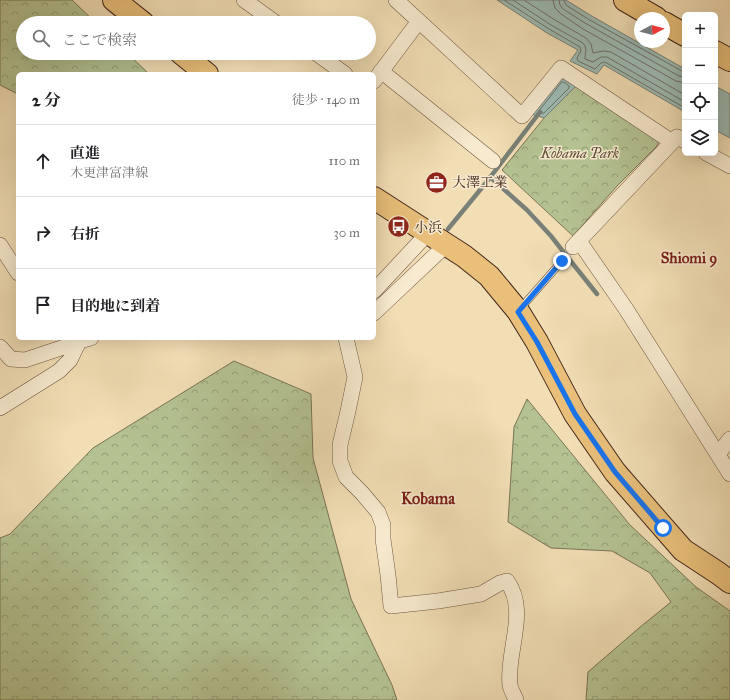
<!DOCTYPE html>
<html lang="ja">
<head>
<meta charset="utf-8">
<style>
  body { margin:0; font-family:"IM FELL Great Primer","Noto Serif JP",serif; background:#f2f2f2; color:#202124 }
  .controls { position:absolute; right:12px; top:12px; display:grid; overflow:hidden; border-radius:6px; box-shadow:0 4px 16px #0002 }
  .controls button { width:36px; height:36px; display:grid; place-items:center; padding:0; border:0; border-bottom:1px solid #e0e0e0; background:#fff; color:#202124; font:20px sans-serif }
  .compass { position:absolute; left:634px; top:12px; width:36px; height:36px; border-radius:50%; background:#fff; box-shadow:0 4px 16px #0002; rotate:83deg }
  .stop { position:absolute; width:12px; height:12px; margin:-9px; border:3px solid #1a73e8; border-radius:50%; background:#fff }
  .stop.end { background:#1a73e8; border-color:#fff; box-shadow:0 1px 4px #0008 }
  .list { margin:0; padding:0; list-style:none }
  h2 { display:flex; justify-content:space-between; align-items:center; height:52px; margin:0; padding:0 16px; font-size:17px }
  h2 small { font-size:13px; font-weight:400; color:#757577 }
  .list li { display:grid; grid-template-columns:26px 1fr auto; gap:12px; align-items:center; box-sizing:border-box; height:72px; padding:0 16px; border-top:1px solid #e0e0e0 }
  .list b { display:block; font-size:15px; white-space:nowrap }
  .list p { margin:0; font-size:13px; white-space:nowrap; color:#757577 }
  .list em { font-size:13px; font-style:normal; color:#757577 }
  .icon { flex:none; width:22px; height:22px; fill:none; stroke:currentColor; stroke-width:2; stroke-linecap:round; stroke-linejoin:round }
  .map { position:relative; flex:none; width:730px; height:700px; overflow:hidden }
  .search { position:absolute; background:#fff; box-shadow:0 4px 16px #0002; left:16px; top:16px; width:360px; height:44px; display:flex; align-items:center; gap:10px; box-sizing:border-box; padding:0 14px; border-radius:22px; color:#757577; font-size:15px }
  .panel { position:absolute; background:#fff; box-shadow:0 4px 16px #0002; left:16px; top:72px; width:360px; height:268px; border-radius:6px }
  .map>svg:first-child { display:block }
  .forest { fill:url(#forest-crowns); stroke:#7b7456 }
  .water { fill:#9cbbb4; stroke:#788077 }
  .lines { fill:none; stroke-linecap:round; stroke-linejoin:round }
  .shore { stroke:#6f7168; stroke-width:1 }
  .stream { stroke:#788077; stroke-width:4.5 }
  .service-casing { stroke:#6e5542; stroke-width:8 }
  .minor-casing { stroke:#6e5542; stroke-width:16 }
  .primary-casing { stroke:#42271b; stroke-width:24 }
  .trunk-casing { stroke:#42271b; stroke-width:24 }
  .service { stroke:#f7eacf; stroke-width:7 }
  .minor { stroke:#f7eacf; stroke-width:15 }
  .primary { stroke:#e9bf7a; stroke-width:22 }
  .trunk { stroke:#e9bf7a; stroke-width:22 }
  .route { stroke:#1a73e8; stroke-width:5 }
  .labels { text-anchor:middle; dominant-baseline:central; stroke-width:3; stroke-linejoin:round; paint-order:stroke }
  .park-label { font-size:14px; font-style:italic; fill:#5e4e39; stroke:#f7eacf }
  .poi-label { font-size:14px; fill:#42271b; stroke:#f7eacf; text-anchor:start }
  .neighbourhood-label { font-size:15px; font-weight:bold; fill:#7a1f14; stroke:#f7eacf }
  .quarter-label { font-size:16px; font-weight:bold; fill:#7a1f14; stroke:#f7eacf }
</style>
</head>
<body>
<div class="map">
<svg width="730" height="700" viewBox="0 0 730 700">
  <defs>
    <pattern id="forest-crowns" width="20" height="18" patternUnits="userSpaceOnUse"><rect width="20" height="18" fill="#b4c292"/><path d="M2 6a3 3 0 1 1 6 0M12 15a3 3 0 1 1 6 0" fill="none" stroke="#949e76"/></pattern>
  </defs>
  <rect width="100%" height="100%" fill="#f2deb5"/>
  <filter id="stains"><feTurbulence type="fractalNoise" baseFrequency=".005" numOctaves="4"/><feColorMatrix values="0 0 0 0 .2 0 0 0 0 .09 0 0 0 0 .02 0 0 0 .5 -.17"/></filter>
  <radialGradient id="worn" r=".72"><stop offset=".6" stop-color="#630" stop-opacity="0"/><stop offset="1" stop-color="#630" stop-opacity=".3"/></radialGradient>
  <path class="forest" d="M0,0H72L96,23H23V53H127L149,74H18V94L0,85Z
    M576,86L659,141L657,146L617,186L573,236L502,170L544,118Z
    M234,361L311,394L313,458L351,599L392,685L397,700H0V538L10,534L93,448Z
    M527,399L630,525L696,587L730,611V700H586L588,672L639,628L671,602L650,573L612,551L551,548L508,522L514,427Z"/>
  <path class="water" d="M497,0H566L590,15L685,69V112L604,65L597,74L570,61L578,50L547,33Z
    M562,76L576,86L544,118L531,114Z
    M715,86L730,94V138L715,130Z"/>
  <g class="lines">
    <path class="shore" d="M504,0L549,29L580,47L581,51L577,58L578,61L595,69L601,63L605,62L685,108
      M513,0L551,25L583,43L585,46L586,50L585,57V59L593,62L601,57H607L685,102
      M524,0L555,20L586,38L591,44L593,53L603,51L611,52L685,95
      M553,0L555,8L561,14L583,29L676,81L685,83
      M559,0L560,5L563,9L585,23L679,76L685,77
      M564,0L566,5L588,19L682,71L685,72
      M562,82H564L569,86V88L544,113H540V110Z"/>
    <path class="stream" d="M490,177L527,210L551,236L569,259L597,294
      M448,229L485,184L540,112"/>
    <defs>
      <path id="service" d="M519,310L562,261"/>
      <path id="minor" d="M244,0L276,23
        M396,0L522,116L561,68L672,142
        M316,53L345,74
        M381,71L493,161
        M374,81L419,21
        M706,153L730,166
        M579,241L626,309L730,474
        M0,245L18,273
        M573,247L677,137L685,141
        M374,291L428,233
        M374,313L446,245
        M346,338L355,377L348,411L340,445V461L346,477L362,493L378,512L383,525V539L388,575L391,606L438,601L481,594L500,583L507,581C529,611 506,652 510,685C511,690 514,695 516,700
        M0,347L11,359L25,360L67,346H77
        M0,408L59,371L70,360L79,341L91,338
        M718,454L730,439"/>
      <path id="primary" d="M114,0L143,23
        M181,53L207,74
        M374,198L464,256L489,276L518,311L537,342L575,414L615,472L683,550L718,573L730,582"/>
      <path id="trunk" d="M625,0L656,18
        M664,23L685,35
        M715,52L730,60"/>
    </defs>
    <use href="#service" class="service-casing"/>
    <use href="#minor" class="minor-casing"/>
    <use href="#primary" class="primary-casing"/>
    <use href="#trunk" class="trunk-casing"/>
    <use href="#service" class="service"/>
    <use href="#minor" class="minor"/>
    <use href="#primary" class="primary"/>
    <use href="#trunk" class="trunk"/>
  </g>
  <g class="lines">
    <path class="route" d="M562,261L518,312L537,342L575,414L615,472L663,528"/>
  </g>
  <defs>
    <symbol id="office-disc" viewBox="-11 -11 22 22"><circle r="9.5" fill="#8f2418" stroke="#f7eacf"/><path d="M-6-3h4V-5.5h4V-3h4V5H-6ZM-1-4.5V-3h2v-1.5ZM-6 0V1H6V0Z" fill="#fff"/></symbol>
    <symbol id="bus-disc" viewBox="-11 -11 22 22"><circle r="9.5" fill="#8f2418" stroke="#f7eacf"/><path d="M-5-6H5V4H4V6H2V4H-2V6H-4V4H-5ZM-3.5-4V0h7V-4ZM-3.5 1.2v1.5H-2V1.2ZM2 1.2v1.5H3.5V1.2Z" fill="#fff"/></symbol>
  </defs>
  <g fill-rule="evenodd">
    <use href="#office-disc" x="424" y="170" width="25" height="25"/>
    <use href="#bus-disc" x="386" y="214" width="25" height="25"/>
  </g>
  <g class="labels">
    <g class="park-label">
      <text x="580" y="153">Kobama Park</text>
    </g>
    <g class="poi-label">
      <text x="452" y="182">大澤工業</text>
      <text x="414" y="227">小浜</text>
    </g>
    <g class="neighbourhood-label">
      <text x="689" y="258">Shiomi 9</text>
    </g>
    <g class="quarter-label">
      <text x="428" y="498">Kobama</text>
    </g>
  </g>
  <rect width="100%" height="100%" filter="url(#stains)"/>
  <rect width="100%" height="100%" fill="url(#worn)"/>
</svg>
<div class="controls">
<button>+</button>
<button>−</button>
<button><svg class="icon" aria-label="locate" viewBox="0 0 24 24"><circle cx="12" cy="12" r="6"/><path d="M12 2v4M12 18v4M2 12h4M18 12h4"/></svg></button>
<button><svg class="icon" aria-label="layers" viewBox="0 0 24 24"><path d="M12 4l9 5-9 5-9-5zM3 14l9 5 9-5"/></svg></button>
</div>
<svg class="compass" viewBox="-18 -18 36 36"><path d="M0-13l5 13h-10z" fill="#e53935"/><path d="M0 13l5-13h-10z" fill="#757577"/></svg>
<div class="stop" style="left:663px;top:528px"></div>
<div class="stop end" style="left:562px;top:261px"></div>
<div class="search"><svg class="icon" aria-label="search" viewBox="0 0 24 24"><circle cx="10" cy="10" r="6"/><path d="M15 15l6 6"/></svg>ここで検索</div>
<section class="panel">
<h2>2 分<small>徒歩 · 140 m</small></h2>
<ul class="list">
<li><svg class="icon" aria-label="ahead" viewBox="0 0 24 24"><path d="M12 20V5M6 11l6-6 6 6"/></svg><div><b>直進</b><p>木更津富津線</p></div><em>110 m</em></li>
<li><svg class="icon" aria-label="right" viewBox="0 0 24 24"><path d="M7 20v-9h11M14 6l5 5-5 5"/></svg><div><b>右折</b></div><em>30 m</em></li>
<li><svg class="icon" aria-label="arrive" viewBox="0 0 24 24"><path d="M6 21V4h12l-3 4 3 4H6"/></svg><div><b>目的地に到着</b></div></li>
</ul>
</section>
</div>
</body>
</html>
